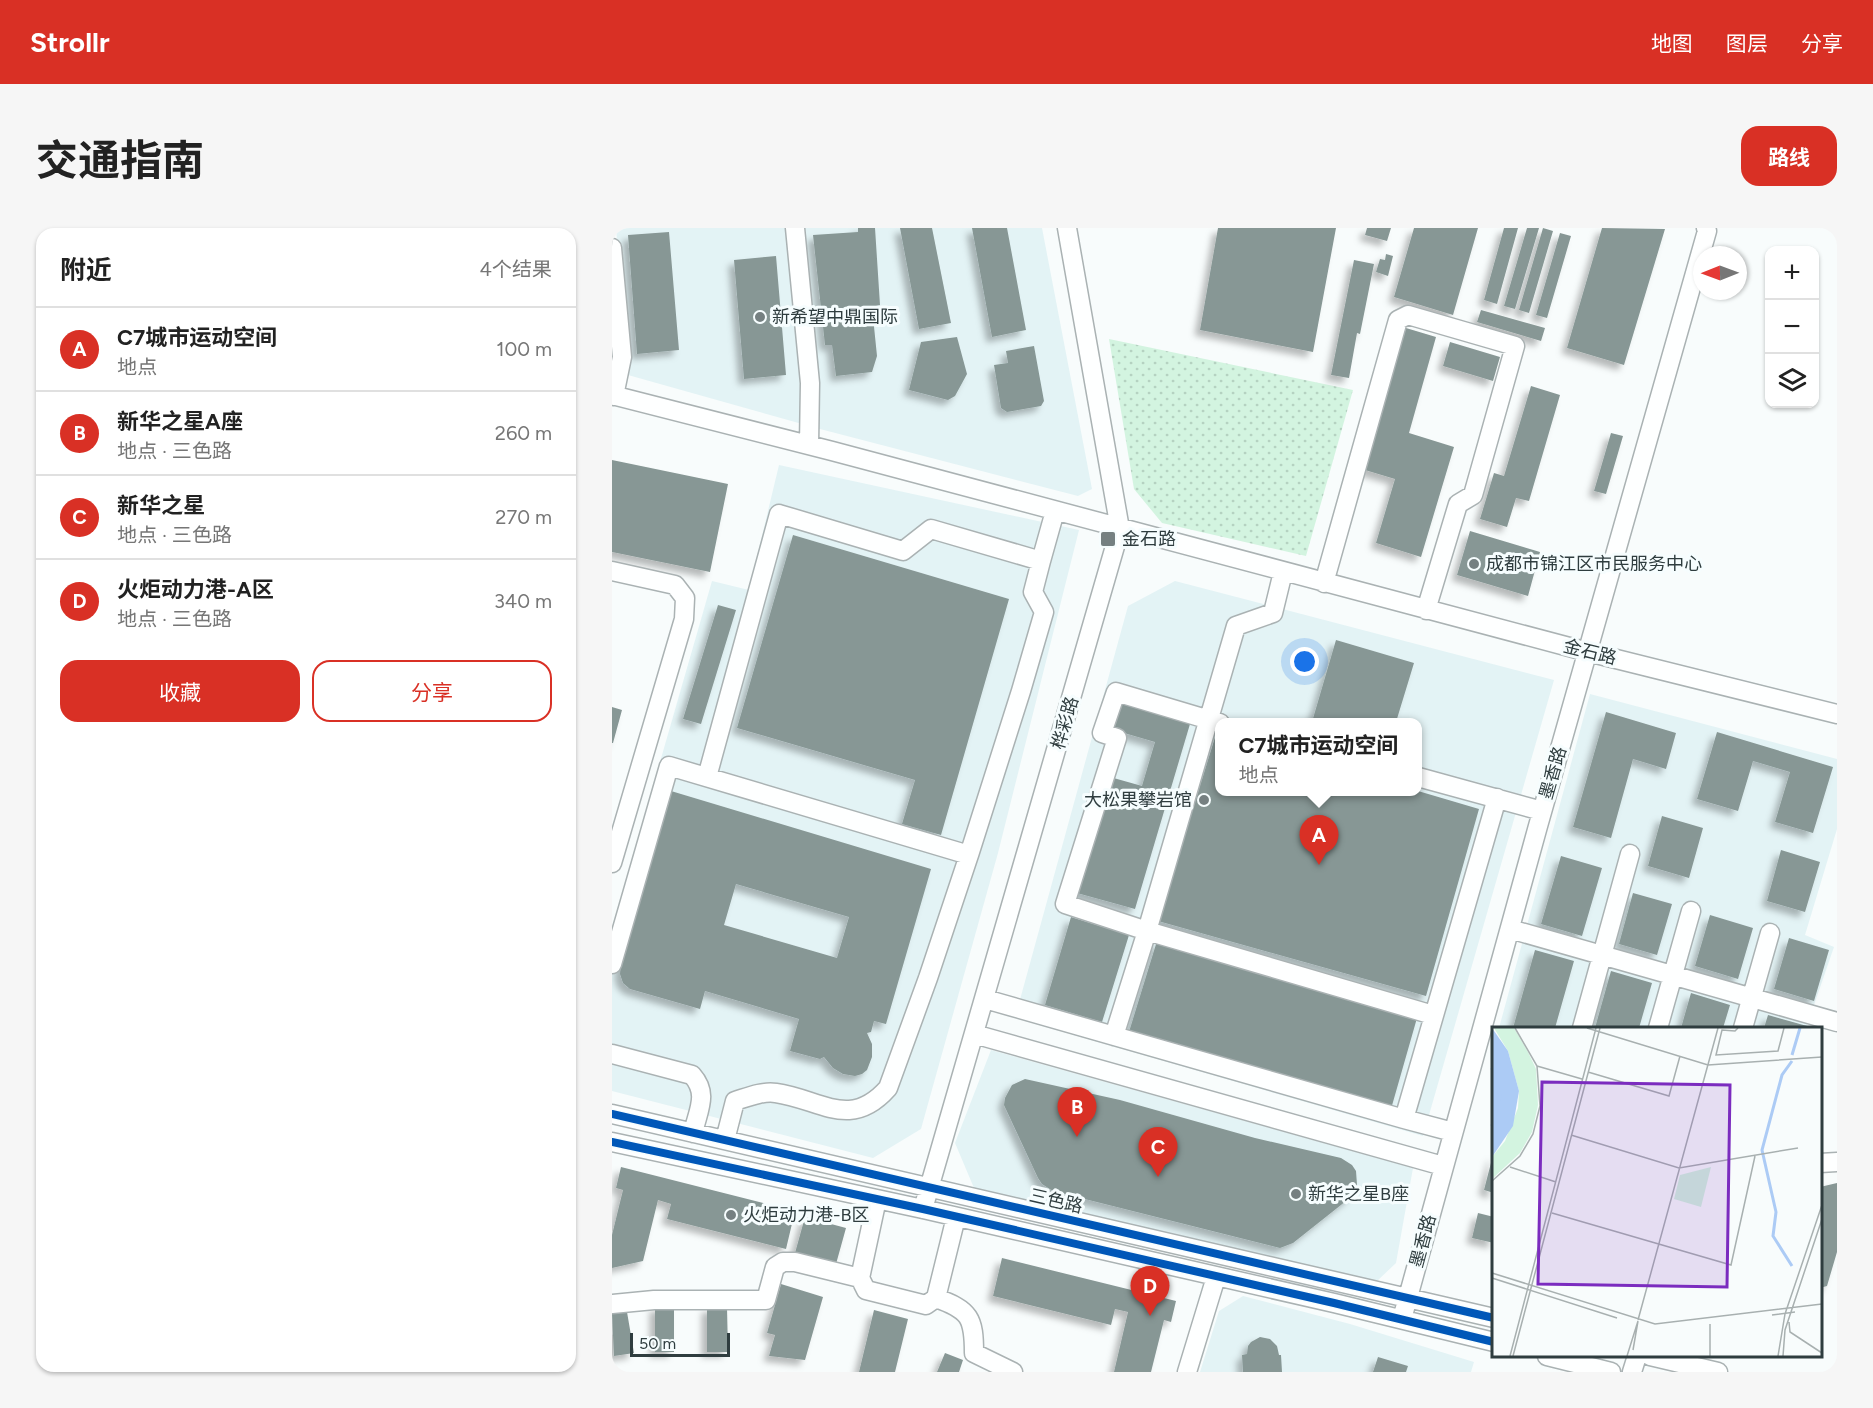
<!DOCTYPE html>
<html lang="zh">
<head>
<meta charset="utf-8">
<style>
  body { margin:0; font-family:Figtree,"Noto Sans SC",sans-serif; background:#f6f6f6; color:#222 }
  .controls { position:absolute; right:18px; top:18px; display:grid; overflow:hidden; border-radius:12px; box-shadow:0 2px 4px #0004 }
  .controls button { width:54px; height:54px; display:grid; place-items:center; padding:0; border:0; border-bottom:2px solid #e0e0e0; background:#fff; color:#222; font:30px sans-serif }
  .compass { position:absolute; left:1081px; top:18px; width:54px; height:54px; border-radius:50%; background:#fff; box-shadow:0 2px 4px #0004; rotate:269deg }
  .scale { position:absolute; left:18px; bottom:15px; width:100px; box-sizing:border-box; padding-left:6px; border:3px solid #2f3d3f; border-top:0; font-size:16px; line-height:21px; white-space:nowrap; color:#2f3d3f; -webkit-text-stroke:4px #f6fdfe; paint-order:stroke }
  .you { position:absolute; left:693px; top:434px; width:21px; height:21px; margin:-15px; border:4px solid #fff; border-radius:50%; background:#1a73e8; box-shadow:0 0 0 9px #1a73e833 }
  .badge { display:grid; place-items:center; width:39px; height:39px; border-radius:50%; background:#d93025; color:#fff; font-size:20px; font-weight:700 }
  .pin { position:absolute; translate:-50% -50px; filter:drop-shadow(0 2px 3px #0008) }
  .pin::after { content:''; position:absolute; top:32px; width:21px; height:18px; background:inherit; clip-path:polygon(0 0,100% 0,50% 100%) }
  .popup { position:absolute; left:603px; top:490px; width:207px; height:78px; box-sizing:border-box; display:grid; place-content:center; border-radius:12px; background:#fff; filter:drop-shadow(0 2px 4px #0005); font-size:20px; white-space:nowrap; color:#767676 }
  .popup b { font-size:22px; color:#222 }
  .popup::after { content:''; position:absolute; left:50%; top:100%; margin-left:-12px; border:12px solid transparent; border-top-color:#fff }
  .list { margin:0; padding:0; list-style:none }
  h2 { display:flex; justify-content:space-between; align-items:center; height:78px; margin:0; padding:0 24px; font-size:26px }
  h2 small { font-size:20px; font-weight:400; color:#767676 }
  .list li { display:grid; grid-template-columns:39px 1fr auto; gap:18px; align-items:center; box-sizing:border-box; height:84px; padding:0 24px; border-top:2px solid #e0e0e0 }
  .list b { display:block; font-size:22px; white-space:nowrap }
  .list p { margin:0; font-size:20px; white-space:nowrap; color:#767676 }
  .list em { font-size:20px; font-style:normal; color:#767676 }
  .actions { display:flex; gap:12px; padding:18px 24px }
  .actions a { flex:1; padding:14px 0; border:2px solid #d93025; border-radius:18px; text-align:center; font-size:21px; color:#d93025 }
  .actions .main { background:#d93025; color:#fff }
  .icon { flex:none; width:33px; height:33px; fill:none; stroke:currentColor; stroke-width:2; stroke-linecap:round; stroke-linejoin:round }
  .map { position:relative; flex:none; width:1225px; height:1144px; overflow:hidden; border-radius:18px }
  header { display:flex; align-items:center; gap:36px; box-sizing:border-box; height:84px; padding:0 30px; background:#d93025; color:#fff }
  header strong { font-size:28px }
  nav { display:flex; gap:33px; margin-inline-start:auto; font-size:21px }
  .intro { display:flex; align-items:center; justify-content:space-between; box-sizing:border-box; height:144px; padding:0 36px }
  h1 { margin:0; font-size:42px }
  .button { padding:15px 27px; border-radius:18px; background:#d93025; color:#fff; font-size:21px; font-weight:700 }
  main { display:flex; gap:36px; padding:0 36px }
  aside { flex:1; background:#fff; border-radius:18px; box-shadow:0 2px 4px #0004 }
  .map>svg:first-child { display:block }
  .built { fill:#e3f3f5; fill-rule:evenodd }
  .grass { fill:url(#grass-dots) }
  .building { fill:#879795; fill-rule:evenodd; filter:url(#shadow) }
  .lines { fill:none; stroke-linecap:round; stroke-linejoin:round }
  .minor-casing { stroke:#aab2b3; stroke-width:21 }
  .minor { stroke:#feffff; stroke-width:18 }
  .cycleway-casing { stroke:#f6fdfe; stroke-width:11 }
  .cycleway { stroke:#0057b8; stroke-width:8 }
  .poi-dot { fill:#758081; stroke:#f6fdfe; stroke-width:2 }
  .labels { text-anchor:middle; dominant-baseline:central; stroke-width:6; stroke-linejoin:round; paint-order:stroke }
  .poi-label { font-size:18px; fill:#2f3d3f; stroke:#f6fdfe; text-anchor:start }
  .street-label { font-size:18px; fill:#2f3d3f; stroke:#f6fdfe }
  .inset-river { fill:none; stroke:#accbf5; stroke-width:3 }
  .inset-road { fill:none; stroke:#a8b0b0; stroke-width:1.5 }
  .view { fill:#7b2cbf; fill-opacity:0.15; stroke:#7b2cbf; stroke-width:3 }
  .inset-edge { fill:none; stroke:#2f3d3f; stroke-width:3 }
</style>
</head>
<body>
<header>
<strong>Strollr</strong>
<nav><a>地图</a><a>图层</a><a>分享</a></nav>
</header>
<div class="intro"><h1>交通指南</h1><a class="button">路线</a></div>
<main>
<aside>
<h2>附近<small>4个结果</small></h2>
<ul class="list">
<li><span class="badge">A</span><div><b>C7城市运动空间</b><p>地点</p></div><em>100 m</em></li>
<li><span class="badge">B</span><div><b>新华之星A座</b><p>地点 · 三色路</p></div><em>260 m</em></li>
<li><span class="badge">C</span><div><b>新华之星</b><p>地点 · 三色路</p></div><em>270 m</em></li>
<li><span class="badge">D</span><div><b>火炬动力港-A区</b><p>地点 · 三色路</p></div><em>340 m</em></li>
</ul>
<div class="actions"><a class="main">收藏</a><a>分享</a></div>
</aside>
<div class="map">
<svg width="1225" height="1144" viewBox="0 0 1225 1144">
  <defs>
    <pattern id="grass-dots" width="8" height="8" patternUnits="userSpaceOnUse" patternTransform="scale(1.5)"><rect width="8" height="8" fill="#d3f4e0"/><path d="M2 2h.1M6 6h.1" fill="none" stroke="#b5d2c1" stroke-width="1.8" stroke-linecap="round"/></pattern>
    <filter id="shadow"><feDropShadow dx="-5.5" dy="5.5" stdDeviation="3" flood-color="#0004"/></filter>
  </defs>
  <rect width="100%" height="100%" fill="#f8fcfc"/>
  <path class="built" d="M4,0H430L480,261L466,268L208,201L16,147Z
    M167,237L467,302L386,625L309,901L261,930L0,863V701L100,353L137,362Z
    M563,353L942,452L811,908L403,790L516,378ZM608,494H806V564H608Z
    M978,466L1225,531V601L1193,707L1222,719L1194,800H887Z
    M379,822L801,940L784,1035L764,1054L362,960L343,915Z
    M631,1068L738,1096L862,1134L859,1144H588L607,1083Z"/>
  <path class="grass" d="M497,111L741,162L694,328L550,295L522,261Z"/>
  <path class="building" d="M246,0H263L268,77L260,79L265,128L260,144L224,148L220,117H213L201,7L246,4Z
    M288,0H320L339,95L307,101Z
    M360,0H395L414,102L380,109Z
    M606,0H724L701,124L588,102Z
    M755,0H779L775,13L753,7Z
    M802,0H866L841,87L782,69Z
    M892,0H906L885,76L872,72Z
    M915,0H927L903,81L892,78Z
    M931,0L941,3L917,85L907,82Z
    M990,0L1053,1L1012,137L955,120Z
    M57,4L67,122L25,126L16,7Z
    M948,5L959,8L935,90L924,87Z
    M774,26L781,28L776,48L764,44L768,31L773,32Z
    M164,28L174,147L132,151L122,32Z
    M742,32L762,36L748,106L745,105L737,150L719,147Z
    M869,82L933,100L929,113L865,94Z
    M794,100L824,109L797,205L842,219L809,329L764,315L783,251L753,242Z
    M345,109L355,146L343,168L336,172L297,162L309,114Z
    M838,114L888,129L881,153L831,138Z
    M422,118L432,173L429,178L395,184L389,180L382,137L396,135L394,123Z
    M919,158L948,167L917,273L904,270L895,299L868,291L882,245L892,248Z
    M999,205L1011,208L994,266L982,263Z
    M0,232L116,256L98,344L0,324Z
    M858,303L928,324L916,368L845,347Z
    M181,307L397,371L329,607L290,596L303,552L125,500Z
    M106,377L124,382L89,496L71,491Z
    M724,412L802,435L784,494H700Z
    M503,473L578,496L523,681L465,665L498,549L530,558L543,514L495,500Z
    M0,479L10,482L1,515H0Z
    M994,484L1064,505L1054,541L1021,531L999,610L961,599Z
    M605,503L608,504V564L806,563L867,581L814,768L546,693Z
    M1105,504L1221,539L1201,605L1163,594L1178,544L1141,533L1126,583L1085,571Z
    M59,563L319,641L274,796L262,793L259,804L255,805L260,816V829L255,842L250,846L243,848L231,846L221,840L212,829L208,831L178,823L187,791L93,763L88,781L18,761L11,755L8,746L9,735ZM124,656L237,689L225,730L112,697Z
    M1050,588L1091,600L1077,650L1036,638Z
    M1169,622L1208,634L1193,684L1155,673Z
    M949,628L990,640L970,708L929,696Z
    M1021,665L1060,676L1045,727L1007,716Z
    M1098,687L1141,700L1126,751L1083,738Z
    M459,689L517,707L490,794L433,777Z
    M1177,710L1217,722L1202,773L1162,761Z
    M545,713L805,790L779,881L517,804Z
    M923,722L962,733L943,800H901Z
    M999,743L1040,755L1027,800H983Z
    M1079,765L1118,777L1111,800H1069Z
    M1156,787L1195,798L1194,800H1152Z
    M413,851L508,872L643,910L729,930L740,937L744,943L745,957L739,969L681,1015L668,1020L441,963L430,956L426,950L392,877L393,870L400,857Z
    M881,927H882V965L872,962Z
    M9,939L183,983L174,1021L55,991L59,976L46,972L31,1033L0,1040V1007L11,962L4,960Z
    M1225,955V1024L1215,1058L1208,1060V959Z
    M866,985L882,989V1015L860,1010Z
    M193,989L234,1000L224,1036L183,1025Z
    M390,1030L564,1073L559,1094L552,1092L539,1144H502L516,1084L503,1081L499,1097L381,1068Z
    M169,1056L211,1069L193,1132L157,1128L163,1107L155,1105Z
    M43,1078H62V1124H43Z
    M95,1079H115L116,1124H95Z
    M262,1082L296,1091L283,1144H247Z
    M15,1084L22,1125L2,1128L0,1086Z
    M648,1109L658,1111L665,1118L667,1127H669L670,1144H631L630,1127L635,1126L636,1118L639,1114Z
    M333,1125L351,1132L347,1144H325Z
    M766,1129L796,1138L794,1144H761Z"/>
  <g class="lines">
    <defs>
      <path id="minor" d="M183,0L198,155L197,217
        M0,20L10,129L2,168
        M0,167L220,223L976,424L1225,486
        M429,333L443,283
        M0,343L63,357L73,370L72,391L0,635
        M712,355L786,92L796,87L903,118L861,267L846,276L814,382
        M608,495L504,464L490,505L505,510L453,676L535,703L821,787
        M95,549L167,286L291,323L319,301L429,333L421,364L432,384L409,463L357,627
        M806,549L930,583
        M898,701L1225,794
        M0,736L57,538L357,627L316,750L276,860C238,903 208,871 164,865C150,863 136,869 123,873L113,912
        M373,771L792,891L841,904
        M970,800L1018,626
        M1046,800L1079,683
        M1131,800L1158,705
        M362,806L831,938
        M502,808L535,703L624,398L661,385L671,344
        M0,826L80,847C97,866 86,882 81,905
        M0,886L882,1090
        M792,891L885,570
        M0,914L311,981L722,1075L882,1114
        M1208,935L1225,934
        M311,981L508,301L455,0
        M248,1050L265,971
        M324,1070L344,989
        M0,1076L42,1072H154L163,1039L171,1034H183L248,1050L254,1062L314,1077L324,1070C358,1082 362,1090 362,1125L401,1144
        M790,1091L926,598L1095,3L1094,0
        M935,1128L999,1144
        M1038,1128L1106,1144
        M575,1144L604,1049
        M1020,1144L1025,1128"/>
    </defs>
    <use href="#minor" class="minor-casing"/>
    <use href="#minor" class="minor"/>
    <defs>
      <path id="cycleway" d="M0,886L882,1090
        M0,914L311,981L722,1075L882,1114"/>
    </defs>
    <use href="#cycleway" class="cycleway-casing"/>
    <use href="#cycleway" class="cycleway"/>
  </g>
  <g class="poi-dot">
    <circle cx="148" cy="89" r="6"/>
    <rect x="488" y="303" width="16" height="16" rx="3"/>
    <circle cx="862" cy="336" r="6"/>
    <circle cx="592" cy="572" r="6"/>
    <circle cx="684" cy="966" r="6"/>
    <circle cx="119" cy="987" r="6"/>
  </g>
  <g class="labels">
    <g class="poi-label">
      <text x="160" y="89">新希望中鼎国际</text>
      <text x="510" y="311">金石路</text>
      <text x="874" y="336">成都市锦江区市民服务中心</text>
      <text x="580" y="572" text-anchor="end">大松果攀岩馆</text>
      <text x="696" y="966">新华之星B座</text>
      <text x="131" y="987">火炬动力港-B区</text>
    </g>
    <g class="street-label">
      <text transform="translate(978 424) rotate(14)">金石路</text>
      <text transform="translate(453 495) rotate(-74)">桦彩路</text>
      <text transform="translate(941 545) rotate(-74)">墨香路</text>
      <text transform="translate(444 973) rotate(13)">三色路</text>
      <text transform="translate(811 1013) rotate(-75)">墨香路</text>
    </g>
  </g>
  <g transform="translate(880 799)">
    <rect width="330" height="330" fill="#f8fcfc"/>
    <path d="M219,140L209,180L182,172L188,148Z" fill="#d3f4e0"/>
    <path d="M2,1H22L36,25L44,42L46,78L40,105L28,126L0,152V130L13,114L26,81L27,64L16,24Z" fill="#d3f4e0"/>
    <path d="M0,1L16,24L27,64L21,99L0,130Z" fill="#accbf5"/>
    <path class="inset-river" d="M300,28L308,1M300,34L290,48L270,123L284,185L281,209L300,239M0,41L8,69L0,99"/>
    <path class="inset-road" d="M95,1L216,38L330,30M246,1L243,4L230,3L224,28L286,24L292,1M45,39L90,52M96,45L177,69L188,29M79,108L187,141L306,121M18,140L64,155M0,154L28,129L41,107L48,79L45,39L23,1M60,186L239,238L263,129M0,246L163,297L330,277M0,251L125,291M280,288L303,285M146,293L226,1M297,295L298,305L330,326M141,323L146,294M18,329L104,1M21,329L108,1M135,329L146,294M218,329V297M286,329L293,287L330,178M291,329L293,303L330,192"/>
    <path class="view" d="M50,55L238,58L235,260L46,257Z"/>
    <rect width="330" height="330" class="inset-edge"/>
  </g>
</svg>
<div class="controls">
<button>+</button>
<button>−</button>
<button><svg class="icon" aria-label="layers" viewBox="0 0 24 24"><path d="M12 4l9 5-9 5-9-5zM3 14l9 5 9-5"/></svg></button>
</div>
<svg class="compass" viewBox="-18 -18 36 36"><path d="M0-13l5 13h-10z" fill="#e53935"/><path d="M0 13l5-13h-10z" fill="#767676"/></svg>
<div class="scale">50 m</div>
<div class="you"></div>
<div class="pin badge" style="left:707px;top:637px">A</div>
<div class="popup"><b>C7城市运动空间</b>地点</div>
<div class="pin badge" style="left:465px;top:909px">B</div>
<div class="pin badge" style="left:546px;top:949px">C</div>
<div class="pin badge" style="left:538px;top:1088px">D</div>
</div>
</main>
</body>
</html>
